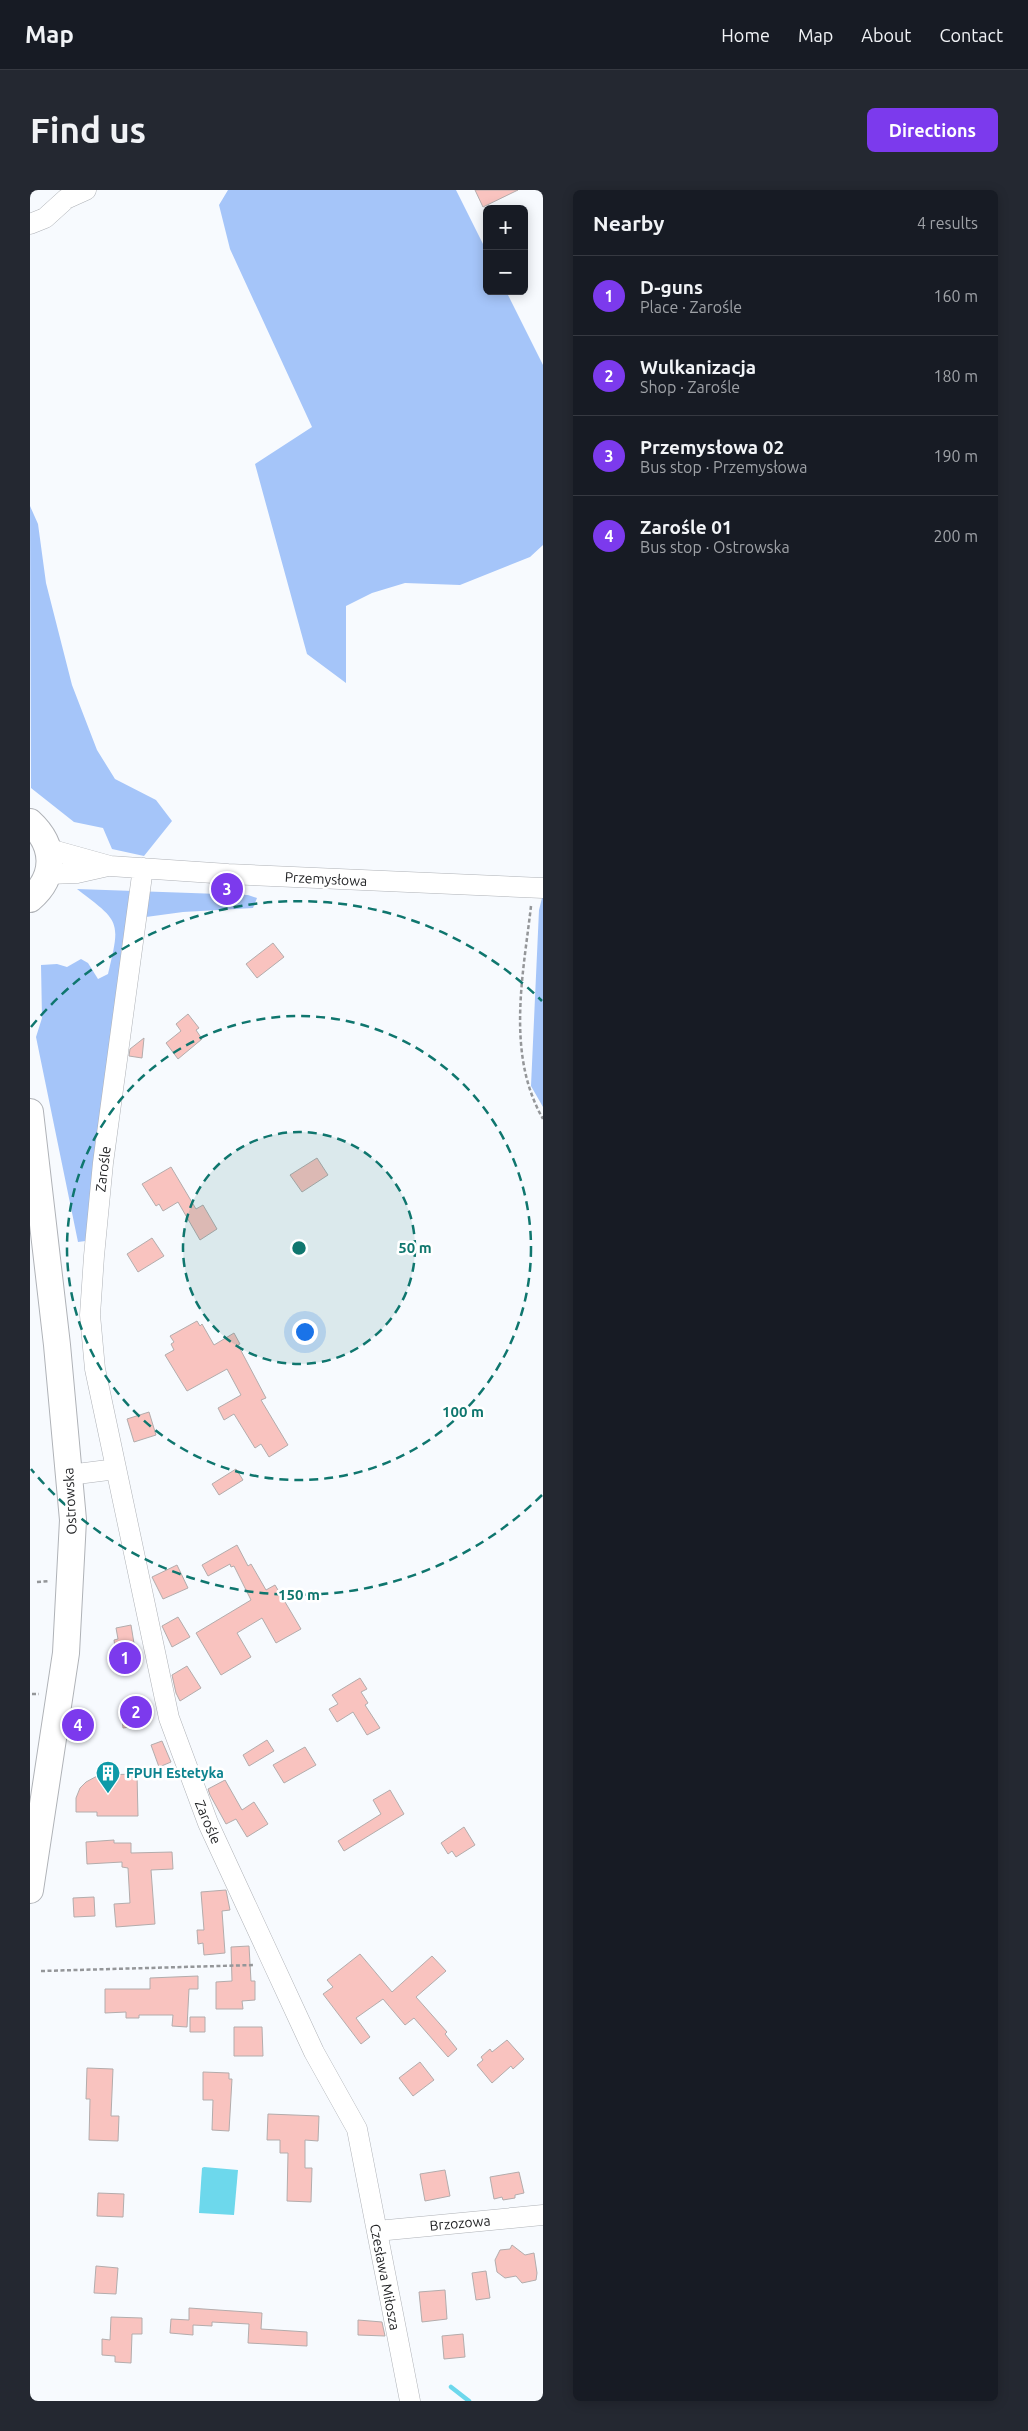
<!DOCTYPE html>
<html lang="en">
<head>
<meta charset="utf-8">
<style>
  body { margin:0; font-family:Ubuntu,sans-serif; background:#242831; color:#f1f3f6 }
  .controls { position:absolute; right:15px; top:15px; display:grid; overflow:hidden; border-radius:8px; box-shadow:0 2px 12px #0003 }
  .controls button { width:45px; height:45px; display:grid; place-items:center; padding:0; border:0; border-bottom:1px solid #363941; background:#171b24; color:#f1f3f6; font:25px sans-serif }
  .you { position:absolute; left:274px; top:1141px; width:18px; height:18px; margin:-12px; border:4px solid #fff; border-radius:50%; background:#1a73e8; box-shadow:0 0 0 8px #1a73e833 }
  .badge { display:grid; place-items:center; width:32px; height:32px; border-radius:50%; background:#7c3aed; color:#fff; font-size:16px; font-weight:700 }
  .pin { position:absolute; translate:-50% -50%; border:2px solid #fff; box-shadow:0 1px 5px #0006 }
  .list { margin:0; padding:0; list-style:none }
  h2 { display:flex; justify-content:space-between; align-items:center; height:65px; margin:0; padding:0 20px; font-size:21px }
  h2 small { font-size:16px; font-weight:400; color:#9ea1a6 }
  .list li { display:grid; grid-template-columns:32px 1fr auto; gap:15px; align-items:center; box-sizing:border-box; height:80px; padding:0 20px; border-top:1px solid #363941 }
  .list b { display:block; font-size:19px; white-space:nowrap }
  .list p { margin:0; font-size:16px; white-space:nowrap; color:#9ea1a6 }
  .list em { font-size:16px; font-style:normal; color:#9ea1a6 }
  .map { position:relative; flex:none; width:513px; height:2211px; overflow:hidden; border-radius:8px }
  header { display:flex; align-items:center; gap:30px; box-sizing:border-box; height:70px; padding:0 25px; background:#171b24; border-bottom:1px solid #363941 }
  header strong { font-size:24px }
  nav { display:flex; gap:28px; margin-inline-start:auto; font-size:18px }
  .intro { display:flex; align-items:center; justify-content:space-between; box-sizing:border-box; height:120px; padding:0 30px }
  h1 { margin:0; font-size:35px }
  .button { padding:12px 22px; border-radius:8px; background:#7c3aed; color:#fff; font-size:18px; font-weight:700 }
  main { display:flex; gap:30px; padding:0 30px }
  aside { flex:1; background:#171b24; border-radius:8px; box-shadow:0 2px 12px #0003 }
  .map>svg:first-child { display:block }
  .forest { fill:#a5c5f9 }
  .water { fill:#6dd8ec }
  .lines { fill:none; stroke-linecap:round; stroke-linejoin:round }
  .stream { stroke:#6dd8ec; stroke-width:4.5 }
  .building { fill:#f9c3bf; stroke:#b3acac }
  .minor-casing { stroke:#afb2b7; stroke-width:21 }
  .major-casing { stroke:#afb2b7; stroke-width:28 }
  .path { stroke:#949699; stroke-width:2.5; stroke-dasharray:4 2.5; stroke-linecap:butt }
  .minor { stroke:#fff; stroke-width:20 }
  .major { stroke:#fff; stroke-width:26 }
  .ring { fill:none; stroke:#0f766e; stroke-width:2.5; stroke-dasharray:9 6 }
  .labels { text-anchor:middle; dominant-baseline:central; stroke-width:5; stroke-linejoin:round; paint-order:stroke }
  .street-label { font-size:14px; fill:#232426; stroke:#fff }
  .culture-label { font-size:14px; font-weight:bold; fill:#0d838f; stroke:#fff; text-anchor:start }
  .centre { fill:#0f766e; stroke:#fff; stroke-width:2.5 }
  .ring-label { font-size:15px; text-anchor:middle; font-weight:bold; fill:#0f766e; stroke:#fff; stroke-width:5; stroke-linejoin:round; paint-order:stroke }
</style>
</head>
<body>
<header>
<strong>Map</strong>
<nav><a>Home</a><a>Map</a><a>About</a><a>Contact</a></nav>
</header>
<div class="intro"><h1>Find us</h1><a class="button">Directions</a></div>
<main>
<div class="map">
<svg width="513" height="2211" viewBox="0 0 513 2211">
  <rect width="100%" height="100%" fill="#f7fafe"/>
  <path class="forest" d="M198,0H426L457,62V101H476L513,175V355L500,367L430,395L375,393L342,403L316,416V493L277,464L225,274L282,237L200,59L189,15Z
    M0,316L8,334L16,393L42,495L67,560L85,589L126,610L142,631L114,666L82,659L73,638L44,632L1,598Z
    M47,699L218,705L227,708L223,718L153,722L116,727L63,1050L48,1052L6,847L12,828L11,775L27,774L37,777L51,769L58,773L68,789L78,784C91,730 90,732 47,699Z
    M513,704V917L501,896L509,720Z"/>
  <path class="water" d="M174,1977L208,1980L204,2025L169,2023L172,1978Z"/>
  <g class="lines">
    <path class="stream" d="M421,2197L439,2211"/>
  </g>
  <path class="building" d="M445,0H488L453,17Z
    M243,753L254,767L227,788L216,774Z
    M158,824L169,838L166,840L172,849L148,869L136,853L151,841L146,834Z
    M114,848L112,868L99,866L100,859Z
    M287,968L298,985L272,1002L260,985Z
    M141,977L166,1019L173,1015L187,1039L170,1050L148,1012L133,1021L129,1014L126,1016L112,994Z
    M122,1048L134,1066L108,1082L97,1064Z
    M167,1131L170,1136L172,1134L184,1155L204,1143L210,1154L208,1155L236,1208L231,1210L258,1255L239,1267L231,1254L225,1258L204,1224L194,1230L188,1218L211,1205L197,1179L157,1201L135,1165L144,1160L141,1154L144,1152L140,1146Z
    M119,1222L126,1245L104,1252L97,1229Z
    M206,1279L213,1290L189,1305L182,1294Z
    M207,1355L218,1376L221,1374L236,1400L245,1395L271,1439L246,1453L232,1428L207,1443L221,1467L191,1485L166,1443L221,1410L204,1376L201,1377L200,1374L178,1386L172,1375Z
    M147,1375L158,1398L133,1409L122,1387Z
    M148,1427L160,1447L142,1457L132,1436Z
    M101,1435L108,1478L86,1481L82,1458L85,1457L84,1450L88,1449L86,1438Z
    M157,1476L171,1498L150,1511L146,1503L142,1485Z
    M330,1488L337,1499L331,1502L338,1513L335,1515L350,1538L337,1545L323,1522L307,1532L299,1519L308,1514L302,1505Z
    M107,1514V1536L93,1538L91,1516Z
    M237,1550L244,1561L219,1576L213,1565Z
    M132,1551L141,1572L129,1577L121,1555Z
    M275,1557L286,1575L254,1593L243,1575Z
    M107,1584L108,1626H67V1622H46V1608L50,1598L56,1592L69,1585Z
    M195,1590L212,1620L224,1612L238,1634L217,1647L206,1629L196,1634L180,1605L178,1599Z
    M360,1600L374,1624L314,1661L308,1651L351,1624L343,1610Z
    M434,1637L445,1655L426,1667L422,1661L418,1664L411,1653Z
    M84,1650V1653H101V1663L142,1662L143,1679L121,1680L125,1734L86,1737L84,1714L100,1713L98,1678L92,1677V1672L57,1674L56,1652Z
    M196,1700L200,1720L192,1721L195,1763L174,1765L173,1753L168,1754L167,1740H174L171,1702Z
    M64,1707L65,1726L44,1727L43,1708Z
    M219,1756L221,1791H225V1810L212,1811L213,1819H186V1792L202,1791L201,1757Z
    M330,1764L362,1802L402,1766L416,1781L386,1807L417,1842L415,1844L427,1859L418,1867L384,1828L375,1835L353,1809L326,1828L340,1847L331,1854L293,1804L303,1797L297,1790Z
    M168,1786V1799H159L157,1837L142,1836L143,1825H109V1828H96V1822L75,1823V1799H120V1788Z
    M160,1827H175V1842H160Z
    M204,1837H232L233,1866H204Z
    M477,1850L494,1869L483,1879L481,1876L462,1893L447,1875L453,1870L451,1867L460,1859L462,1862Z
    M390,1872L404,1890L383,1906L369,1888Z
    M57,1878L83,1879L81,1926H89L88,1951L59,1950L60,1909H56Z
    M173,1882L199,1883V1889H202L199,1941L182,1940L183,1910H173Z
    M238,1924L289,1926L288,1951L275,1950V1978H282L281,2012L257,2011L258,1963H250V1950H237Z
    M415,1980L420,2006L395,2011L390,1984Z
    M489,1982L494,2003L485,2005V2008L473,2010L472,2007L464,2009L460,1987Z
    M68,2003L94,2004L93,2027L67,2026Z
    M482,2055L495,2065L504,2063L507,2083L506,2090L492,2093L486,2086L475,2088L467,2082L465,2070L470,2060L480,2059Z
    M66,2076L88,2078L86,2104L64,2103Z
    M456,2081L460,2108L446,2110L442,2083Z
    M415,2100L417,2129L392,2132L389,2102Z
    M159,2118L232,2123L231,2139L277,2142V2156L218,2153L219,2134L182,2132V2136L163,2135V2145L140,2143L141,2129L159,2130Z
    M81,2127L112,2128V2144H102L101,2173L85,2172V2166L72,2165V2149L80,2150Z
    M328,2130L352,2132L355,2146L328,2145Z
    M433,2144L435,2167L414,2169L412,2146Z"/>
  <g class="lines">
    <defs>
      <path id="minor" d="M0,34L15,28L36,9L56,0
        M19,659L80,676L198,684L513,698
        M113,678L73,973L64,1066L60,1125L65,1179L139,1528L178,1633L284,1862L327,1939L380,2211
        M18,684L47,683L78,676
        M39,1285L86,1279
        M347,2041L513,2025"/>
      <path id="major" d="M0,632C25,655 27,686 0,709
        M0,922L27,1155L43,1330L36,1463L0,1700"/>
    </defs>
    <use href="#minor" class="minor-casing"/>
    <use href="#major" class="major-casing"/>
    <path class="path" d="M501,716C493,786 476,864 513,929
      M7,1392L20,1391
      M2,1504H9
      M11,1781L224,1775"/>
    <use href="#minor" class="minor"/>
    <use href="#major" class="major"/>
  </g>
  <circle cx="269" cy="1058" r="116" fill="#0f766e" fill-opacity=".12"/>
  <g class="ring">
    <circle cx="269" cy="1058" r="116"/>
    <circle cx="269" cy="1058" r="232"/>
    <path d="M512 1305A347 347 0 0 1 1 1279M1 837A347 347 0 0 1 512 811"/>
  </g>
  <defs>
    <symbol id="building-pin" viewBox="-11 -11 22 30"><path d="M0 17L-7.5 6A9.5 9.5 0 1 1 7.5 6Z" fill="#0f9aa8" stroke="#fff"/><path d="M-4-6H4V6H1V3H-1V6H-4ZM-2.5-4.3h1.7v1.8h-1.7ZM.8-4.3h1.7v1.8H.8ZM-2.5-1h1.7V.8h-1.7ZM.8-1h1.7V.8H.8Z" fill="#fff"/></symbol>
  </defs>
  <g fill-rule="evenodd">
    <use href="#building-pin" x="64" y="1569" width="28" height="38"/>
  </g>
  <g class="labels">
    <g class="street-label">
      <text transform="translate(296 689) rotate(3)">Przemysłowa</text>
      <text transform="translate(73 979) rotate(-83)">Zarośle</text>
      <text transform="translate(40 1311) rotate(-93)">Ostrowska</text>
      <text transform="translate(178 1632) rotate(67)">Zarośle</text>
      <text transform="translate(430 2033) rotate(-5)">Brzozowa</text>
      <text transform="translate(355 2087) rotate(79)">Czesława Miłosza</text>
    </g>
    <g class="culture-label">
      <text x="96" y="1583">FPUH Estetyka</text>
    </g>
  </g>
  <circle cx="269" cy="1058" r="8" class="centre"/>
  <g class="ring-label">
    <text x="385" y="1063">50 m</text>
    <text x="433" y="1227">100 m</text>
    <text x="269" y="1410">150 m</text>
  </g>
</svg>
<div class="controls">
<button>+</button>
<button>−</button>
</div>
<div class="you"></div>
<div class="pin badge" style="left:95px;top:1468px">1</div>
<div class="pin badge" style="left:106px;top:1522px">2</div>
<div class="pin badge" style="left:197px;top:699px">3</div>
<div class="pin badge" style="left:48px;top:1535px">4</div>
</div>
<aside>
<h2>Nearby<small>4 results</small></h2>
<ul class="list">
<li><span class="badge">1</span><div><b>D-guns</b><p>Place · Zarośle</p></div><em>160 m</em></li>
<li><span class="badge">2</span><div><b>Wulkanizacja</b><p>Shop · Zarośle</p></div><em>180 m</em></li>
<li><span class="badge">3</span><div><b>Przemysłowa 02</b><p>Bus stop · Przemysłowa</p></div><em>190 m</em></li>
<li><span class="badge">4</span><div><b>Zarośle 01</b><p>Bus stop · Ostrowska</p></div><em>200 m</em></li>
</ul>
</aside>
</main>
</body>
</html>
